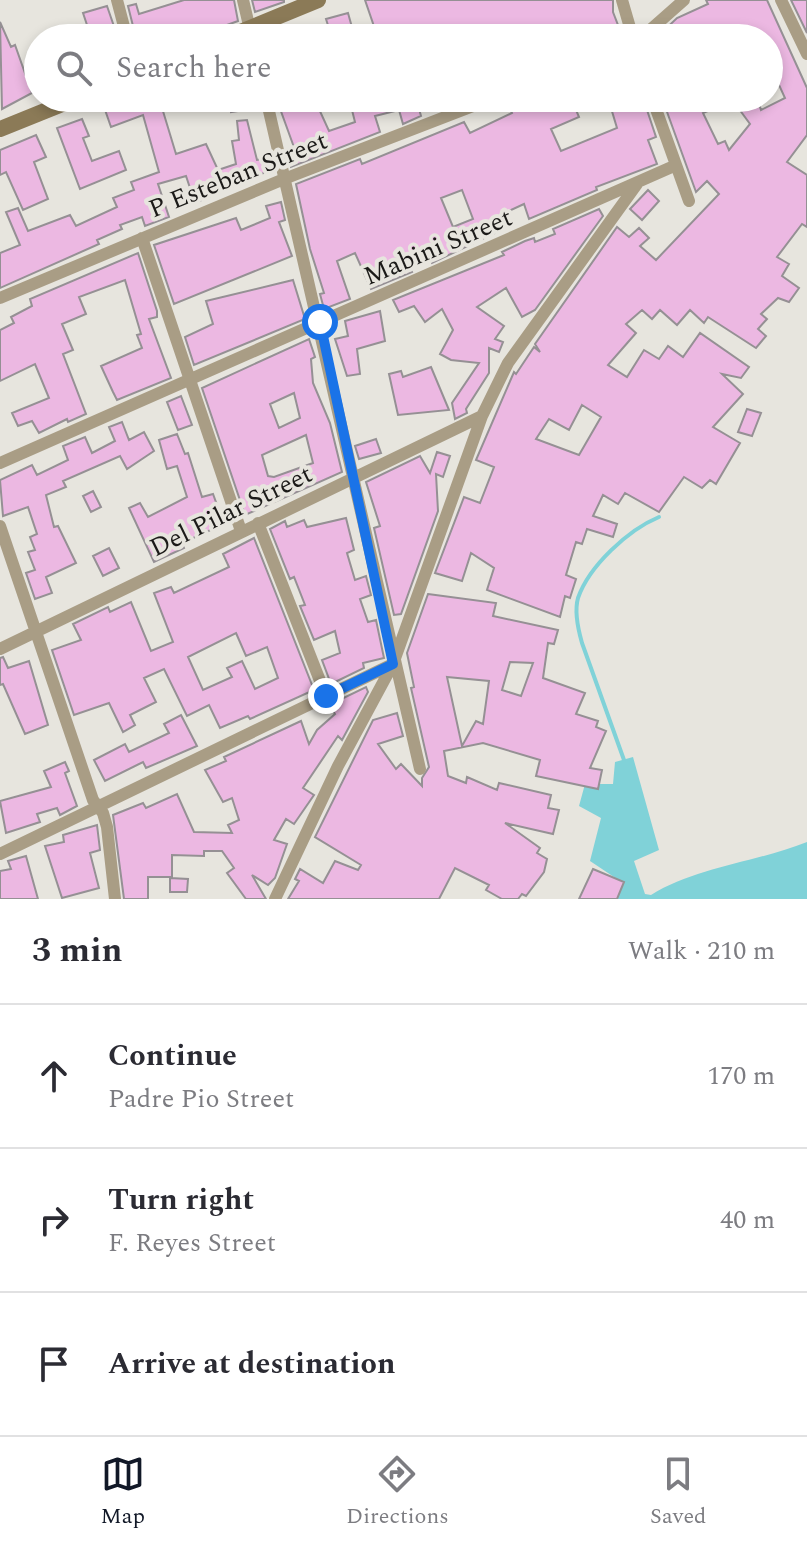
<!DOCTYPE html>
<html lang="en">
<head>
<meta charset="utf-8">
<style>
  body { margin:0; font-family:Spectral,serif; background:#f2f2f3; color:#2b2b33 }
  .stop { position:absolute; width:24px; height:24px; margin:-18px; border:6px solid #1a73e8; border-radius:50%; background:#fff }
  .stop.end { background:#1a73e8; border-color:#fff; box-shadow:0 2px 8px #0008 }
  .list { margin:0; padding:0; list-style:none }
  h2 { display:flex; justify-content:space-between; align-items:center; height:104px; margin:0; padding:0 32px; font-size:34px }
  h2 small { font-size:26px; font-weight:400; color:#7c7c81 }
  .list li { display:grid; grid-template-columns:52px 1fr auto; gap:24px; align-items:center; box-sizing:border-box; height:144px; padding:0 32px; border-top:2px solid #e1e1e2 }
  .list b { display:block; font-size:30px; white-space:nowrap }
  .list p { margin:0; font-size:26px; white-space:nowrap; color:#7c7c81 }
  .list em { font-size:26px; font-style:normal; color:#7c7c81 }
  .icon { flex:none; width:44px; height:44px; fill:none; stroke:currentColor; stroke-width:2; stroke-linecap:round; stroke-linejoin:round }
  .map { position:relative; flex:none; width:807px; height:899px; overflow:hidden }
  .search { position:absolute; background:#fff; box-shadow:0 4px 12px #0003; left:24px; right:24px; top:24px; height:88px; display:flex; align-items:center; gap:20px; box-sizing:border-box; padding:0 28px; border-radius:44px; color:#7c7c81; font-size:30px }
  .sheet { height:536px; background:#fff }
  nav { display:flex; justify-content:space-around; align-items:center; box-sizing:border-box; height:112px; border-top:2px solid #e1e1e2; background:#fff; font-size:22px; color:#7c7c81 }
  nav a { display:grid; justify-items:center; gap:4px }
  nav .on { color:#111827 }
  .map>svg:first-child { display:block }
  .water { fill:#80d2d8 }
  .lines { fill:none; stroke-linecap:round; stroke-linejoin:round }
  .stream { stroke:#80d2d8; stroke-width:4 }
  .building { fill:#ecb8e2; stroke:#959094; stroke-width:2; fill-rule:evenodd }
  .street { stroke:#a99d85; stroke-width:12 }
  .secondary { stroke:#8b7a57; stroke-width:16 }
  .route { stroke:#1a73e8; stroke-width:10 }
  .labels { text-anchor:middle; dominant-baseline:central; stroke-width:8; stroke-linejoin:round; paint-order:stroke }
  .street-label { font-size:26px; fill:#1b1a18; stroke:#e7e5de }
</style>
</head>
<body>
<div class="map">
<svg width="807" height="899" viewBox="0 0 807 899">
  <rect width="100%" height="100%" fill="#e7e5de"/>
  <path class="water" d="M633,757L659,850L634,861L645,894L651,895C696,867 757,862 807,842V899H605L620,881L590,861L601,818L579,806L585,784H613L615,762Z"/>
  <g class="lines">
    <path class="stream" d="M624,760L582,643C578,629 574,612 578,598C589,566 628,530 659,517"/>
  </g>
  <path class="building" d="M184,0H234L238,21L191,38H136L128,6L136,4L139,14Z
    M252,0H284V2L255,12Z
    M365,0H613V12L623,38H449L447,33L423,38L422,34L411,37L406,26L397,29L400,38H378Z
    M706,0H767L807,88V135L787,162L807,175V227L802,224L777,257L789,264L782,276L799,288L789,302L778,298L761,314L767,319L758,329L766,336L756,348L708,317L704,323L690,310L677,325L660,310L652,319L642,310L626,324L636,333L608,365L627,377L644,350L659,359L668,346L683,357L700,333L749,367L741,378L722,374L743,394L713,427L740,443L716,484L710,480L702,488L684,477L659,512L625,493L618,504L603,495L593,516L617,524L613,537L587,529L582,544L576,542L566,575L576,579L570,598L565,596L560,617L487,590L494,568L471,553L462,581L435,573L464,497L480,503L494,467L476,460L514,372L516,374L534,347L540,352L535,344L617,227L629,237L639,228L649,238L640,246L656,260L719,194L707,181L696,192L662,98H703L708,111L703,113L718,144L725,141L729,150L750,124L731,98H757L761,110L785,98L769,63V38H753L750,29L724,38H684L675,27L680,38H656L677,18L708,4ZM582,405L601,417L579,455L536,439L549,419L569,430Z
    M791,0H807V33Z
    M107,6L118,38H54L87,25L83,13Z
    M348,13L355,38H332L326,19Z
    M0,22L11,47L15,45L32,93L2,109Z
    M118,98H159L176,154L206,144L218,170L236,164L232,141L239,140L237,121L247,120L257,160L271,158L273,169L195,203L186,176L158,184L169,217L145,226L142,217L120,225L122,229L97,240L99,244L0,288V253L20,245L6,212L18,208L28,231L70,215L76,226L117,207L113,198L134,190L131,182L159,172L143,115L111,127L103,104Z
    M229,98H242L245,110L231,112Z
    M291,98H314L329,131L355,122L349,98H416L421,116L403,124L399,110L375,116L380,132L291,167L288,152L295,150L278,103Z
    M505,98H571L579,117L551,129L561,151L617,128L608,98H634L636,104L644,101L656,137L648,140L657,164L596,187L597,190L529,219L524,204L496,217L501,230L432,263L429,256L409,266L412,272L371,289L355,253L337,261L350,299L324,309L320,294L324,293L310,249L296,184L360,159L362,164L464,122L470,133L512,113ZM462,190L473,219L453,227L441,198Z
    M82,119L89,136L83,138L92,161L119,151L126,170L80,189L57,128Z
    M36,135L46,157L34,162L48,199L23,210L6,172L0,175V150Z
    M648,190L659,201L642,220L630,209Z
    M281,202L285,220L279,222L292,256L174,304L154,245L236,218L241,230L270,218L266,206Z
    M599,209L603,216L535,310L522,317L506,288L477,307L504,326L495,339L503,342L499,352L489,348V373L466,409L467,413L455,419L452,403L479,363L451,360L440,354L453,330L442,309L425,322L414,306L399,312L393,300L504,255L502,252L525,241L534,238L535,242L555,234L553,229Z
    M138,253L157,311V317L149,319L171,378L117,400L113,392L101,366L142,348L137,335L141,334L125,280L79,297L86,314L62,324L73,350L63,354L86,414L68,422L67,419L39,433L32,421L18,426L12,413L49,398L35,364L0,381V330L14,323L11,317L32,306L30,299Z
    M293,280L305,319L194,365L185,337L213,324L206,301Z
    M380,311L385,341L357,349L360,374L347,376L335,339L348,336L345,321Z
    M309,339L315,357L311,359L313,383L330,423L342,472L245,515L202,388ZM294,393L300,418L279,428L270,404ZM306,435L313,463L274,477L268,476L262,455Z
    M431,367L449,410L398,415L389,374L401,371L403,377Z
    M181,396L192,425L178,430L167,402Z
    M747,409L761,413L752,436L738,432Z
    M122,422L129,440L144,432L154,451L127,469L120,456L63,481L66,487L46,495L54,527L58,526L76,563L46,577L52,593L35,599L26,573L35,570L28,552L35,550L30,537L37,534L28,507L3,516L0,480L32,465L37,475L68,460L63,446L85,437L92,453L115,441L109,427Z
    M177,434L185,454L188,453L202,497L213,494L224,524L182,543L184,548L154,562L129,508L140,503L148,517L187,497L177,466L167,469L159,440Z
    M376,439L381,453L359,459L355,446Z
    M437,452L450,456L443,477L436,474L438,511L401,614L394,615L374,528L380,526L366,482L420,456L430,473Z
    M93,491L101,507L91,512L83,496Z
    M346,518L354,550L347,553L355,580L366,576L371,595L360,599L368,622L376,620L384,658L363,663L364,668L331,684L322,660L340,653L335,631L314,640L300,606L305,605L294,577L290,579L270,529L285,521L287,527L304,520L307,527Z
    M254,538L314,690L250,719L248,716L220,728L209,705L187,716L164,669L144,678L156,702L130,715L135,725L123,732L109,703L74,715L52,650L81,640L73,624L108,607L110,612L131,602L151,651L173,642L154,593L171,587L174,593L229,567L223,554ZM236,633L246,656L267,647L278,678L255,689L242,661L227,668L232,677L203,690L188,657Z
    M109,548L119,568L103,576L93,556Z
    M428,594L496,603L493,616L558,630L554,644L548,643L543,678L585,693L576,714L598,721L596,727L606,731L590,768L602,770L598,789L536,776L540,760L483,743L444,751L448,776L466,783L467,777L497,790L499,783L551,795L548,808L559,810L553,834L505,823L540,848L537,853L547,859L544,872L526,896L522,894L518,899H502L486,890L489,885L455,868L439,899H288L299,881L295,879L300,869L323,883L335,861L358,870L361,865L315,837L373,720L397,713L403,736L378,744L396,769L401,764L422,786V778L429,767L411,688L414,687L407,653ZM510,662L533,663L521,696L502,690ZM447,677L489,681L483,724L476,721L462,746Z
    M3,657L8,668L29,661L48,725L25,734L3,684L0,685V658Z
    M366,687L368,692L342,740L338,736L303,788L314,795L294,824L286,819L274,840L287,844L275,878L268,885L252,875L266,899H246L227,873L234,868L222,851H204V856L172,855V877H148V899H124L113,815L143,803L146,808L177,794L194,832L232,833L228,825L239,820L232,798L223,802L205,770L226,761L224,757L301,721L309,744L317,730L335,714L329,705Z
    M181,715L197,746L146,768L143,762L105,781L94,760L125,744L129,752L169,733L164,724Z
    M65,762L69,771L65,773L77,806L60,815L57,808L37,814L40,822L6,833L0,801L51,787L44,771Z
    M97,825L100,850L90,853L99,888L62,898L45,846L64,842L63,835Z
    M26,856L38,899H0V871L11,869L8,861Z
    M593,869L624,882L617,899H579Z
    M170,878L188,879L187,892H170Z"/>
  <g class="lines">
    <path class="street" d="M117,0L127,38
      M243,0L252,38
      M622,0L633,38
      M781,0L807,54
      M641,38L684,0
      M266,98L420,769
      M652,98L689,201
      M142,238L241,531
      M0,298L284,179L494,98
      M0,463L674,166
      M258,523L326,696
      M0,526L93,800L103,813L107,827L115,899
      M0,649L482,416
      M0,854L393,664
      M275,899L338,766L393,664L482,416L508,363L637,184"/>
    <path class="secondary" d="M226,38L318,0
      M0,129L77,98"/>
  </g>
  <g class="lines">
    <path class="route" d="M320,322L393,664L326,696"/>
  </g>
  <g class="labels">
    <g class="street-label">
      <text transform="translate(238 175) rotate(-22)">P Esteban Street</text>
      <text transform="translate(438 247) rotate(-23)">Mabini Street</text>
      <text transform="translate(231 511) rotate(-26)">Del Pilar Street</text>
    </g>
  </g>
</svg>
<div class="stop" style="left:320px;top:322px"></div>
<div class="stop end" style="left:326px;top:696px"></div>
<div class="search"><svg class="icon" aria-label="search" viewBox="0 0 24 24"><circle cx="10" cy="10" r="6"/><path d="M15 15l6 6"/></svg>Search here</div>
</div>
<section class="sheet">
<h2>3 min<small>Walk · 210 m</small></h2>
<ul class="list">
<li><svg class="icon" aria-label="ahead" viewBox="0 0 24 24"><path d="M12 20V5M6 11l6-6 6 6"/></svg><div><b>Continue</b><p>Padre Pio Street</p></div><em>170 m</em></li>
<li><svg class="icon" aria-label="right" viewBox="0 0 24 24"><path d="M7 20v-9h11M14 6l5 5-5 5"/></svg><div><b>Turn right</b><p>F. Reyes Street</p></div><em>40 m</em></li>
<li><svg class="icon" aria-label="arrive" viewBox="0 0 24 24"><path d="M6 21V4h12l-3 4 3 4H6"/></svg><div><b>Arrive at destination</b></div></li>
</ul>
</section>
<nav>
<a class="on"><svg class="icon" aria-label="map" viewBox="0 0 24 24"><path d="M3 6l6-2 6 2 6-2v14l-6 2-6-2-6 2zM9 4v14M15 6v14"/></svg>Map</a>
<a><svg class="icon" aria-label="directions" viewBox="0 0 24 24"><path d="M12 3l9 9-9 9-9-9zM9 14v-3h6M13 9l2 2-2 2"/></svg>Directions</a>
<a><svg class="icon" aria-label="saved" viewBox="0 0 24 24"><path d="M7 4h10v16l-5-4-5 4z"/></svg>Saved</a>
</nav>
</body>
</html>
